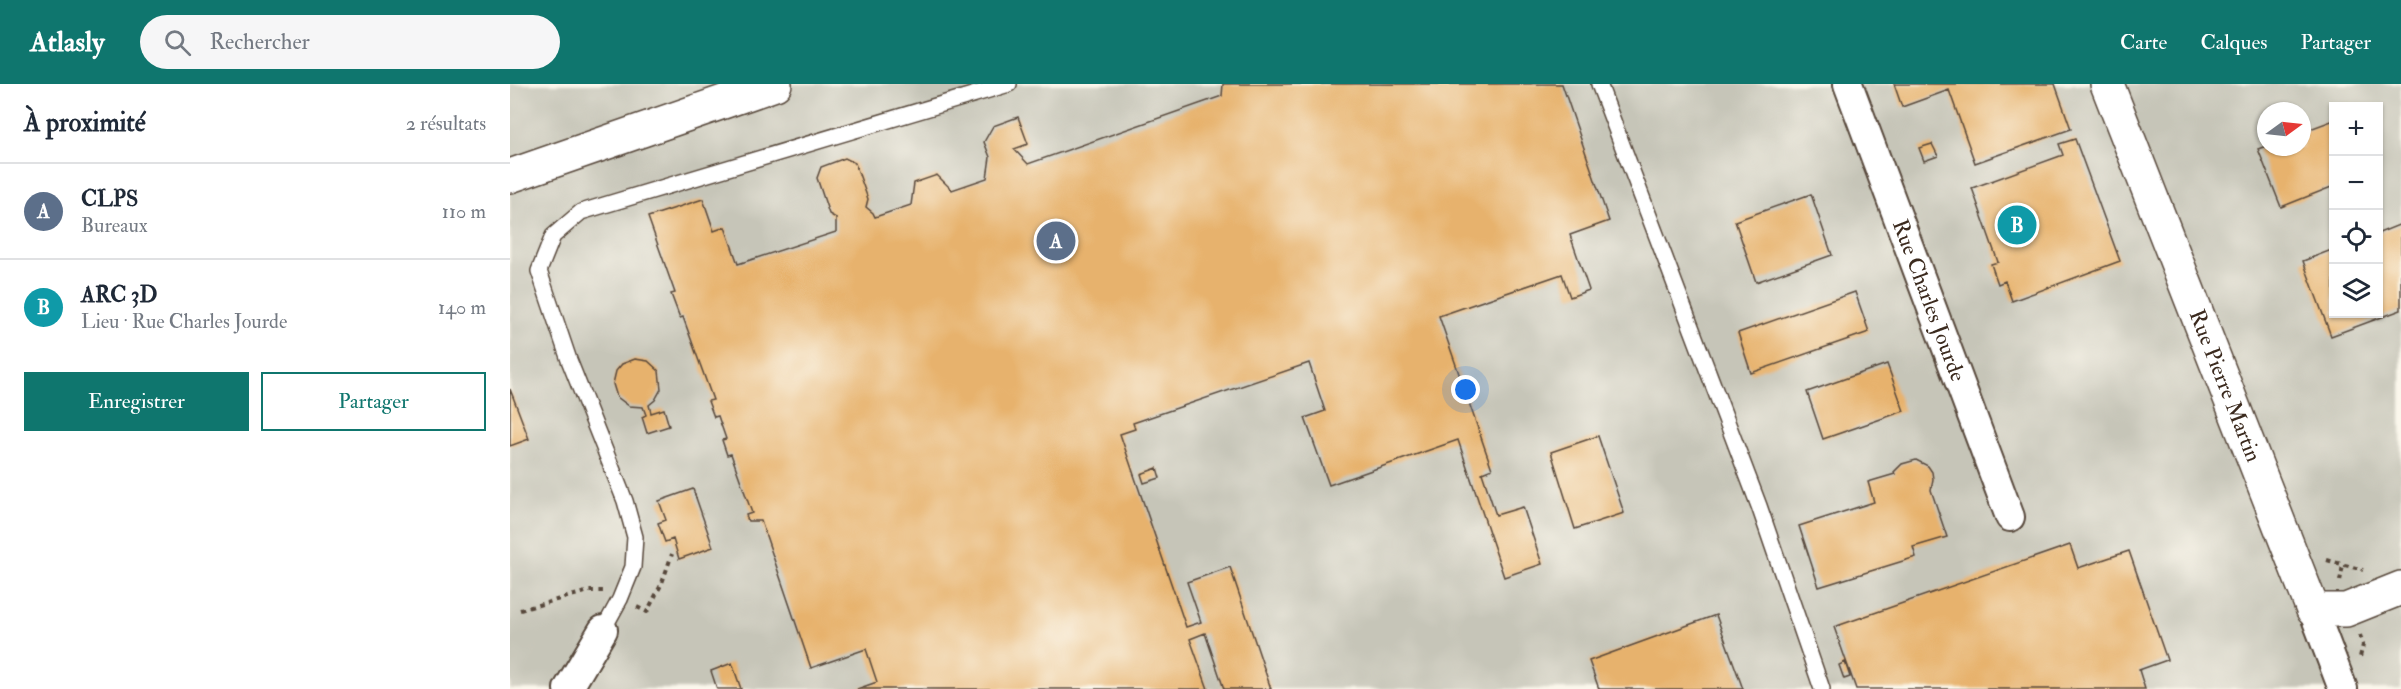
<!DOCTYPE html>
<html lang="fr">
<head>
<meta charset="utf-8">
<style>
  body { margin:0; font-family:"IM FELL Double Pica",serif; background:#f6f6f7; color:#1f2937 }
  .controls { position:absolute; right:18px; top:18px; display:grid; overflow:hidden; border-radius:0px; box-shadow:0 2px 4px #0004 }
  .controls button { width:54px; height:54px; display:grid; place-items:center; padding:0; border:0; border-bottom:2px solid #e0e1e3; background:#fff; color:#1f2937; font:30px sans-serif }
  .compass { position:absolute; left:1747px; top:18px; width:54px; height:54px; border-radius:50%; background:#fff; box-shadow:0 2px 4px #0004; rotate:75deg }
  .you { position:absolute; left:956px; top:306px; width:21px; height:21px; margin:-15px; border:4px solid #fff; border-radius:50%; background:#1a73e8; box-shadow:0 0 0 9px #1a73e833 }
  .badge { display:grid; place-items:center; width:39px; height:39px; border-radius:50%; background:#0f766e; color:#fff; font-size:20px; font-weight:700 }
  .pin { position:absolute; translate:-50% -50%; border:3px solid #fff; box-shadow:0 2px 6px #0006 }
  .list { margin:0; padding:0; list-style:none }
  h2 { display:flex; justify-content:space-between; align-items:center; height:78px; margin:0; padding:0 24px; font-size:26px }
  h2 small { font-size:20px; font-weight:400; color:#747a83 }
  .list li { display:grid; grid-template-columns:39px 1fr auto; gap:18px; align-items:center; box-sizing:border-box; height:96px; padding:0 24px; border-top:2px solid #e0e1e3 }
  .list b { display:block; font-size:22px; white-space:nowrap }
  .list p { margin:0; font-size:20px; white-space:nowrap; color:#747a83 }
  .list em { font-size:20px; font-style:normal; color:#747a83 }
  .actions { display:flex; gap:12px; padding:18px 24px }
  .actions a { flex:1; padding:14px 0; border:2px solid #0f766e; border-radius:0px; text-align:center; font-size:21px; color:#0f766e }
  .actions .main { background:#0f766e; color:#fff }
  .icon { flex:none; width:33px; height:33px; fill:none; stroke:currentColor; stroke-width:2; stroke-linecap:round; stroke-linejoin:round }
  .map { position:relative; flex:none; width:1891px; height:605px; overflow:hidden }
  header { display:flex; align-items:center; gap:36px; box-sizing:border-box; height:84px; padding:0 30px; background:#0f766e; color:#fff }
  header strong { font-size:28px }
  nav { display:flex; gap:33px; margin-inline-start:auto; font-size:21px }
  .search { width:420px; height:54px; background:#f6f6f7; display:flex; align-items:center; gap:15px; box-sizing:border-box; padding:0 21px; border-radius:33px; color:#747a83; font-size:22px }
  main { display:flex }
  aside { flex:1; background:#fff }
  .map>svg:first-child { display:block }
  .industrial { fill:#c6c5b8; fill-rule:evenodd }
  .building { fill:#e7b26d }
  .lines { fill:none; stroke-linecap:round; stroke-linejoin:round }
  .service-casing { stroke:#57473a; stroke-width:18 }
  .minor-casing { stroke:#57473a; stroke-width:32 }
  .tertiary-casing { stroke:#57473a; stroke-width:36 }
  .path { stroke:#57473a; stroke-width:4; stroke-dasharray:4.5 4.5; stroke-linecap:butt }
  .service { stroke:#fff; stroke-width:15 }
  .minor { stroke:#fff; stroke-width:28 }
  .tertiary { stroke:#fff; stroke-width:33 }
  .labels { text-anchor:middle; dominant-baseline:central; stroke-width:5; stroke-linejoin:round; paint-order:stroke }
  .street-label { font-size:22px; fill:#3b2a1e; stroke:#fbf7ec }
</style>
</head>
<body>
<header>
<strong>Atlasly</strong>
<div class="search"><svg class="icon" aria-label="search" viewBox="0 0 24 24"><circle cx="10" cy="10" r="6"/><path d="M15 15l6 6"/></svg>Rechercher</div>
<nav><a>Carte</a><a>Calques</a><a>Partager</a></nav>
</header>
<main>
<aside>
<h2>À proximité<small>2 résultats</small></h2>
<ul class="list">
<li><span class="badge" style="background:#5c6f8a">A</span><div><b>CLPS</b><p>Bureaux</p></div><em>110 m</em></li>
<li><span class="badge" style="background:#0f9aa8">B</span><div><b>ARC 3D</b><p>Lieu · Rue Charles Jourde</p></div><em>140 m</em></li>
</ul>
<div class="actions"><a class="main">Enregistrer</a><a>Partager</a></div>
</aside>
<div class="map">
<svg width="1891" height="605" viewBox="0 0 1891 605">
  <rect width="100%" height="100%" fill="#fbf7ec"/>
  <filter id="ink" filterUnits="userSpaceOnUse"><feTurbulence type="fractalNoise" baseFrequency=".0167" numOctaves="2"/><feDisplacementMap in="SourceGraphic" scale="12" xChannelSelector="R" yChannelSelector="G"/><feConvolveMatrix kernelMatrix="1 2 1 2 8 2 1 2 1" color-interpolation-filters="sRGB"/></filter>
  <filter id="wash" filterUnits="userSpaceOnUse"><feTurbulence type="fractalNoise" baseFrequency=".008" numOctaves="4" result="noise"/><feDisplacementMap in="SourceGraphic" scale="24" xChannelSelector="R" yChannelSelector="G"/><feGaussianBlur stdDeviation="1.35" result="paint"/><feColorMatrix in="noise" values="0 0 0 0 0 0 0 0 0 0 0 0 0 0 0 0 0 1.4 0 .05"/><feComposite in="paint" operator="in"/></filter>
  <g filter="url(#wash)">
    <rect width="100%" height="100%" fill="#f5ecd7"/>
    <path class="industrial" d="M0,0H1891V605H0ZM1824,22H1868V230H1824ZM1756,27H1792V63H1756Z"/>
    <g id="blocks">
      <path class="building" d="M713,0H1052L1099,137L1060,151L1079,206L1060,213L1052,190L929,232L982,385L972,389L986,431L1013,423L1032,480L994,493L948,356L819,401L795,334L815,327L799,279L623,339L625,345L610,350L676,543L691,538L677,498L720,483L761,605H714L695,549L680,555L698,605H347L367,598L356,565L301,584L251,437H238L236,431L242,429L221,370L217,371L212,356L216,355L208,332L204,333L198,317L203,316L173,233L170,234L161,210L165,209L138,133L193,115L204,147L215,143L228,180L326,148V134L319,130L307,94L311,83L335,74L345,79L358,115L356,123L363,129L365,133L401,121L404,99L427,91L442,106L477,94L480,73L474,58L483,42L508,33L518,60L504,65L518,80L712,12Z
        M1384,0H1545L1561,45L1465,79L1439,6L1392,23Z
        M1824,36V102L1771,123L1748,65L1756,62L1792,63V48Z
        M1565,55L1610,177L1502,217L1495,197L1488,200L1481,180L1488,178L1462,104L1553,71L1549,60Z
        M1422,60L1428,72L1414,77L1409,64Z
        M1301,110L1322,171L1246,198L1225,137Z
        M1891,140V226L1821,252L1793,177L1824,165V230H1869V149Z
        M1345,208L1359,248L1241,289L1228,249Z
        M125,275L138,277L149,287L151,305L145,316L139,321L141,329L154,325L159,342L137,349L132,333L136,331L133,323L119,322L107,313L103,300L106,287L112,280Z
        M1377,280L1394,327L1313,355L1297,308Z
        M0,305L19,355L0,362Z
        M1088,352L1114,429L1065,445L1041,368Z
        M1406,376L1418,382L1422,388L1423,395L1421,406L1437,453L1403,463L1406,473L1309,503L1289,442L1364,418L1358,398L1385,390L1384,388L1392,380Z
        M647,384L650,394L634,399L631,390Z
        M183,405L203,463L169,475L163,455L155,458L148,439L156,436L149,417Z
        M1560,461L1568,484L1619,467L1657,576L1629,586L1635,605H1346L1324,543Z
        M1206,531L1233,605H1089L1079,577Z
        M1335,578L1340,593L1334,595L1329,581Z
        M222,579L231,605H207L201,587Z"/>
    </g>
  </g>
  <g filter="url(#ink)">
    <use href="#blocks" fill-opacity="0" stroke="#57473a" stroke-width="1.5"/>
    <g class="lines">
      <defs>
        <path id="service" d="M1089,0L1249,422L1312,605
          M93,546L110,515L123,483L125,453L115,417L59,276L29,187L43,152L71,128L499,0"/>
        <g id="minor">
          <path id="s1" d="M1338,0L1500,433"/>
          <path d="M1803,526L1833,605"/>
          <path d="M58,605L93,546"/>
        </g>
        <g id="tertiary">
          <path id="s2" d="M1597,0L1803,526H1836L1891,504"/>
          <path d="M0,92L265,0"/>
        </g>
      </defs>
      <use href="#service" class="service-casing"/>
      <use href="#minor" class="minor-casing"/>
      <use href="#tertiary" class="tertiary-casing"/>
      <path class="path" d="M1817,476L1853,486
        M1830,497L1833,481
        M127,523L137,528L152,499L162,470
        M10,526L79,507H93
        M1850,551L1853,561L1850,573"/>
      <use href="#service" class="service"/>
      <use href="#minor" class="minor"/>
      <use href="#tertiary" class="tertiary"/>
    </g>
  </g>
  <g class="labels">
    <g class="street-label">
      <text stroke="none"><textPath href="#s1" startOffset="231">Rue Charles Jourde</textPath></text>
      <text stroke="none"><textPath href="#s2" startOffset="324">Rue Pierre Martin</textPath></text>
    </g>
  </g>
</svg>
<div class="controls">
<button>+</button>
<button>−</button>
<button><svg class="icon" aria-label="locate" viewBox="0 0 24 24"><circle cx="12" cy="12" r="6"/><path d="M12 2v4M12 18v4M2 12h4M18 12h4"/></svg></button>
<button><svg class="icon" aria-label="layers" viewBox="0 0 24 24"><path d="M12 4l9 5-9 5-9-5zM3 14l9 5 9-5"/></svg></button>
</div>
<svg class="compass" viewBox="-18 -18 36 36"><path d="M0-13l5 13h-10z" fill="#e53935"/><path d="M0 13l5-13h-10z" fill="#747a83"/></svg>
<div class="you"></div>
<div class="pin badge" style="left:546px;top:157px;background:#5c6f8a">A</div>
<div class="pin badge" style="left:1507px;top:141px;background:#0f9aa8">B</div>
</div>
</main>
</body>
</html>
